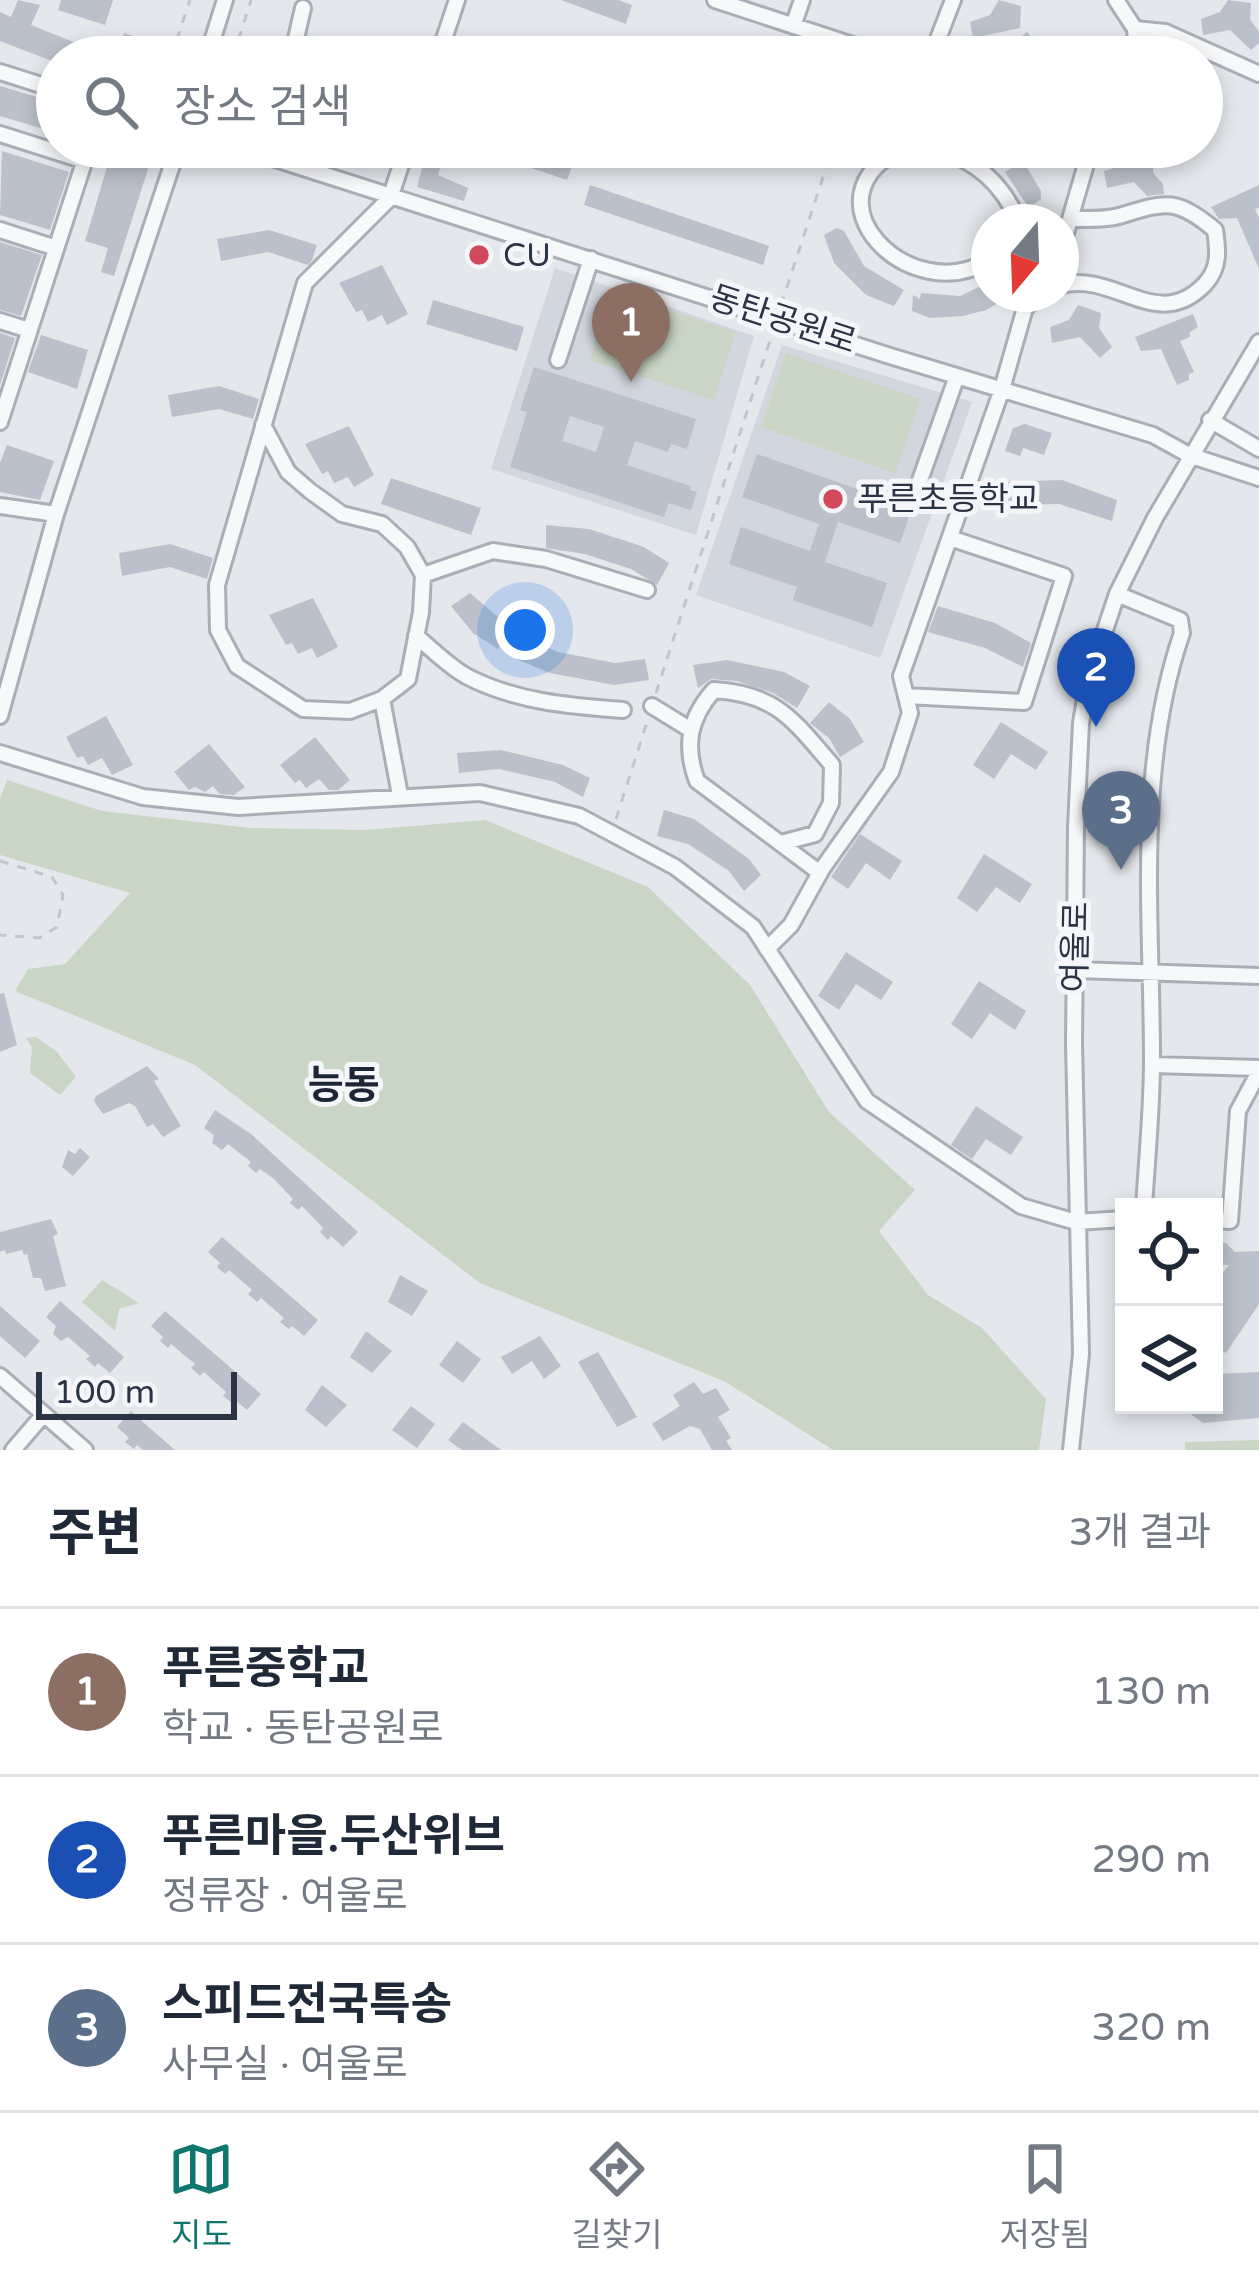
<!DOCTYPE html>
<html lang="ko">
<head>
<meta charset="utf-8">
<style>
  body { margin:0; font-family:"Varela Round","Noto Sans KR",sans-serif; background:#f6f6f7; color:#1f2937 }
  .controls { position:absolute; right:36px; bottom:36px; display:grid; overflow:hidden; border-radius:0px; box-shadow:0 6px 18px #0003 }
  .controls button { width:108px; height:108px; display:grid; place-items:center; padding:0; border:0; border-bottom:3px solid #e0e1e3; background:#fff; color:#1f2937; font:60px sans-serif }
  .compass { position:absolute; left:971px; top:204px; width:108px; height:108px; border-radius:50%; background:#fff; box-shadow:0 6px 18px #0003; rotate:199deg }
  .scale { position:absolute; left:36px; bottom:30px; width:201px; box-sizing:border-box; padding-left:12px; border:6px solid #2b3445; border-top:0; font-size:33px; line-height:42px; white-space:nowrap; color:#2b3445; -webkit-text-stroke:9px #f4f6f9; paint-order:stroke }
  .you { position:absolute; left:525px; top:630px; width:42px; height:42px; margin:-30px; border:9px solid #fff; border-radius:50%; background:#1a73e8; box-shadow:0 0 0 18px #1a73e833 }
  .badge { display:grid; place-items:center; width:78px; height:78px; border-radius:50%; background:#0f766e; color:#fff; font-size:39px; font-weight:700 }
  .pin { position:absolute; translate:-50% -99px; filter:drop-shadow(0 3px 6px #0008) }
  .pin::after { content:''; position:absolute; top:63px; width:42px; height:36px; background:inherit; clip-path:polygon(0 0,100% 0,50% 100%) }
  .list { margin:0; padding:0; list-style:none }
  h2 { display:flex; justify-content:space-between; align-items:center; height:156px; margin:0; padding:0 48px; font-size:51px }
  h2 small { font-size:39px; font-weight:400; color:#747a83 }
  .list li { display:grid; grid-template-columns:78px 1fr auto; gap:36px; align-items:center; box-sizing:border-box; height:168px; padding:0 48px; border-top:3px solid #e0e1e3 }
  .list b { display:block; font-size:45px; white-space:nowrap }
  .list p { margin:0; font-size:39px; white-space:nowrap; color:#747a83 }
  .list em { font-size:39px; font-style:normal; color:#747a83 }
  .icon { flex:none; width:66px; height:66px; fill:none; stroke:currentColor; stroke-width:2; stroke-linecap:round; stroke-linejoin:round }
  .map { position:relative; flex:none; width:1259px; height:1450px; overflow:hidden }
  .search { position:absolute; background:#fff; box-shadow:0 6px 18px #0003; left:36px; right:36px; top:36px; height:132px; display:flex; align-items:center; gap:30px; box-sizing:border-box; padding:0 42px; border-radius:66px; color:#747a83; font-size:45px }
  .sheet { height:660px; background:#fff }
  nav { display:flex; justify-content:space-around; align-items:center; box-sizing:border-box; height:168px; border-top:3px solid #e0e1e3; background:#fff; font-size:33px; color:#747a83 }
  nav a { display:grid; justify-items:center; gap:6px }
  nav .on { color:#0f766e }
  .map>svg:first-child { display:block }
  .built { fill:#d2d6de }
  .green { fill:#c9d6c5 }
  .building { fill:#bbc0ca; fill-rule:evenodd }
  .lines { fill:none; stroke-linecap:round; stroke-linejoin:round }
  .minor-casing { stroke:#a9aeb7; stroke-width:20 }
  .path { stroke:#c2c5cb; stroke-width:3; stroke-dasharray:9 9; stroke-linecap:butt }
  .minor { stroke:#f7f8fa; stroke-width:14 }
  .poi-dot { fill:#d1495b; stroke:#f4f6f9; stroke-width:4.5 }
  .labels { text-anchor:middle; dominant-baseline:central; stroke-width:10; stroke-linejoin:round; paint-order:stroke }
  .poi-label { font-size:33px; fill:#2b3445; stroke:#f4f6f9; text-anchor:start }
  .street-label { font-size:33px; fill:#2b3445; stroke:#f4f6f9 }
  .quarter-label { font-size:39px; font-weight:bold; fill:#1d2536; stroke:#f4f6f9 }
</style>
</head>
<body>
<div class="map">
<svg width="1259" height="1450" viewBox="0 0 1259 1450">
  <rect width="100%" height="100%" fill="#e4e7ec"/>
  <path class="built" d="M555,268L754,336L696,535L491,469Z
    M782,345L972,402L880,658L696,595Z"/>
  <path class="green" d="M612,292L736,332L714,400L590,360Z
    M786,353L921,399L895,473L761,427Z
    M7,780L102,811L250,828L365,830L485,820L648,887L750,985L829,1112L915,1190L879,1231L928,1295L982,1328L1046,1399L1039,1450H833L724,1381L480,1283L195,1065L15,991L28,969L65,964L130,893L0,855V798Z
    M36,1037L57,1052L76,1077L60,1095L30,1073L32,1047L26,1038Z
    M102,1280L139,1303L119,1309L115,1331L82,1302Z
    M1259,1440V1450H1185V1442Z"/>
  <path class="building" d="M18,0L40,5L31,25L111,57H57V63L0,41V12L11,17Z
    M61,0H113L105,25L58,10Z
    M561,0H619L632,5L626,24Z
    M999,0L1021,6L1020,28L973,38L970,22L990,15Z
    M1228,0L1251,3L1250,20L1259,31V43L1251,50L1230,30L1203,35L1201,19L1220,12Z
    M1027,32L1034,40L1080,57H1024L1012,44Z
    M124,33L141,39L138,57H115Z
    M0,86L57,103V133L0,116Z
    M113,147H155L114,276L101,272L108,248L85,241Z
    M468,147H530L574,160L567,180Z
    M981,147H1009L1011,153L1003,167L977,154Z
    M1133,150L1154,155L1153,173L1163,184L1164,194L1147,196L1134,182L1107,188L1104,171L1123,165Z
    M2,151L69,172L50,230L0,215Z
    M424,161L441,166L438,175L468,188L464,201L417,187Z
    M1023,161L1041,191V199L1029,208L1005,172Z
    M590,185L769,246L763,265L584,205Z
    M1259,185V208L1255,209L1259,218V269L1237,218L1219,219L1211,207Z
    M837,228L844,231L864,266L904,290L894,306L866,295L834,263L824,235Z
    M269,230L317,245L312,260L308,265L268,252L221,261L217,239Z
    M0,242L42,255L21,316L0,310Z
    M382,265L408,314L387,325L382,315L368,322L362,310L356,312L339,283Z
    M989,282V294H1014L986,310L963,316L930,318L912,311L913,295L920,299L921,293L960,296Z
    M433,300L524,327L517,351L426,324Z
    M1078,305L1101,313L1099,328L1112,347L1100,358L1080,337L1052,343L1050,327L1069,320Z
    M1193,314L1198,327L1190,332V337L1180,341L1194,372L1189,374V380L1177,385L1161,349L1141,351L1135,337Z
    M0,333L15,338L0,385Z
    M41,335L88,350L77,389L28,372Z
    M534,367L696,419L687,449L671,444L668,452L635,441L627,465L691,486L690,490L697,492L691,510L669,503L664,517L510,467L527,412L520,410ZM570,416L604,427L596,452L562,441Z
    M219,386L259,399L253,419L219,409L172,417L168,395Z
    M1025,424L1052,433L1044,455L1023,448L1020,456L1005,451L1013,428Z
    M349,426L374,475L354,487L348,477L334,483L328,471L322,474L305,444Z
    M7,445L54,461L40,500L0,492V463Z
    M757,454L912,508L900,543L838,522L825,562L887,583L872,627L793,600L797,587L729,564L741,527L810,551L819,524L742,497Z
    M391,478L481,508L471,535L381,504Z
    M1062,480L1117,500L1112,521L1059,504L1004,505L1001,482Z
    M546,525L589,529L644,547L669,563L657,585L631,569L585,554L546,548Z
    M170,544L213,558L207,579L170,567L122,576L119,553Z
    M470,593L511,628L498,649L473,633L451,606Z
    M313,598L338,647L317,658L312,648L298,654L292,643L286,645L269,615Z
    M938,606L995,623L1031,643L1023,667L985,648L928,632Z
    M526,638L558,652L615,663L645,659L649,680L614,685L550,673L516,659Z
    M727,660L784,672L810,686L797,708L773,693L737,681L711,679L698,688L693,665Z
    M829,702L850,719L864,742L840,757L829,738L810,723Z
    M106,716L133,765L112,775L102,758L88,765L83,756L77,758L66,737Z
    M1001,722L1048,752L1036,770L1011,754L994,779L973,765Z
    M315,737L350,780L338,790H329L319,779L306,788L300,780L295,783L280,765Z
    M209,744L245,787L234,795L220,794L213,786L205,792L195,787L189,790L174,772Z
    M501,750L563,765L590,778L583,797L555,782L499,769L459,773L457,753Z
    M664,810L694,819L749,859L761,875L744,891L729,871L688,844L657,836Z
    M860,834L902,861L890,880L866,863L848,889L831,877Z
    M984,854L1032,884L1020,903L996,887L977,912L957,898Z
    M846,952L893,982L881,1000L856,984L839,1010L818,996Z
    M979,981L1026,1011L1015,1030L990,1013L972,1039L951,1024Z
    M4,993L17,1045L0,1052V994Z
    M147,1066L159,1079L154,1081L181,1126L163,1137L153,1124L147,1127L135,1106L129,1103L103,1114L94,1101L96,1096Z
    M976,1106L1023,1137L1011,1155L986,1139L972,1159L951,1145Z
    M215,1110L251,1134L358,1232L343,1247L331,1236L328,1240L320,1232L323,1228L302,1206L298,1210L290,1203L293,1199L273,1178L260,1169L256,1173L248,1166L251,1162L228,1144L222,1150L212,1143L214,1135L204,1128Z
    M80,1148L90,1157L73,1176L62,1167L68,1150L75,1154Z
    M51,1219L58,1234L53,1236L66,1286L45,1291L41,1278H33L27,1254L24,1255L22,1250L6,1254L5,1250L0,1252V1232Z
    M222,1237L318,1320L304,1336L292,1326L289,1329L280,1322L284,1318L261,1298L257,1302L248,1294L252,1290L229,1270L225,1274L217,1267L220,1263L208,1252Z
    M1214,1243H1226L1235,1252L1259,1251V1304L1226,1353L1214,1345V1284L1229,1265H1214Z
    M400,1275L428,1291L412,1316L388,1302Z
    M60,1301L124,1357L110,1373L98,1363L95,1367L86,1359L90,1356L68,1337L61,1341L53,1334L56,1326L46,1317Z
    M0,1306L40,1341L25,1358L0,1336Z
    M165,1311L261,1394L247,1410L235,1400L232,1403L223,1396L226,1392L204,1372L200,1376L191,1368L195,1364L171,1344L168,1348L160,1341L163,1337L151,1326Z
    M366,1331L392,1351L372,1373L350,1357Z
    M540,1336L561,1366L544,1379L532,1361L512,1374L501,1357Z
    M457,1341L481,1359L463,1383L439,1365Z
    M598,1352L637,1417L617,1427L578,1362Z
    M1259,1372V1418L1203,1423L1178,1405H1214V1374Z
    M694,1382L703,1394L716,1388L730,1410L718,1417L731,1438L726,1441L732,1450H712L700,1429L690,1426L663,1441L652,1424L680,1406L673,1395Z
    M322,1385L347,1405L326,1427L305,1410Z
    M411,1406L435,1424L417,1448L392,1430Z
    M131,1411L143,1422L175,1450H143L137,1445L134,1449L125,1442L129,1438L117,1427Z
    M463,1422L501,1450H462L448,1440Z"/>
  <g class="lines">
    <defs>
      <path id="minor" d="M715,0L889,57
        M1116,0L1135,29L1137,57
        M303,8L295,43L310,57
        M793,26L802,0
        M1135,29L1165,32L1259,74
        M996,55L1000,57
        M207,57L225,0
        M438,57L457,0
        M931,57L953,0
        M0,72L57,90
        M0,134L85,161
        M238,147L890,356L1153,435L1189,455L1259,478
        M905,147C797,198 911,310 989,260
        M936,147C977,163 1001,181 1019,222
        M0,230L56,248
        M1061,250L1091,147
        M1061,285C1116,271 1157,334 1205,284C1220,268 1218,250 1215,230C1175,197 1165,202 1119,216C1104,220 1086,219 1071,219
        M0,321L29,330
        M558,360L591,259
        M1210,420L1259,449
        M0,422L89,147
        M263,425L288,472L310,491L342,514L382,524L407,547L423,575L421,612L408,679L382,699L350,711L303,709L237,666L218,630L217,585L305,283L390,198L407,147
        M914,497L957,376
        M0,506L56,514
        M423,575L493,551L546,559L647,590
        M1117,594L1180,620L1182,633C1135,769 1152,919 1152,1060C1152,1109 1147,1158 1144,1207
        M416,636C432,649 449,667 468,677C517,702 570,706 623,710
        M906,696L1024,702L1064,576L950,538
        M382,699L400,795
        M652,706L691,730
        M0,716L56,514L178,147
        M0,753L143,797L238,807L480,793L579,816L675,867L753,927L867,1101L1021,1206L1076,1222L1124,1219
        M781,843L815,834L831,803L832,765C793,720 777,694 714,690C689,718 684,746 697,781L820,873
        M767,949L791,925L822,869L891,772L910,713L901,676L1002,389L1025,308L1042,294
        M1076,970L1259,976
        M1152,1065L1259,1068
        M1214,1220L1230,1221L1238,1111L1259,1072
        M0,1376L85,1450
        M13,1450L44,1414
        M1071,1450L1081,1354L1074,1044L1076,827L1081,723L1088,681L1117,594L1155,518L1259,342"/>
    </defs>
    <use href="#minor" class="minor-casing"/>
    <path class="path" d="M171,57L190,0
      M233,57L251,0
      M781,305L833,147
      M656,693L773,331
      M616,819L648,719
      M0,861L52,877L63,895L57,927L39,938L0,935"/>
    <use href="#minor" class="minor"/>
  </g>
  <g class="poi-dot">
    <circle cx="479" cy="255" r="12"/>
    <circle cx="833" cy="499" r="12"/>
  </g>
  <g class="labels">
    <g class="poi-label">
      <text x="503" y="255">CU</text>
      <text x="857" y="499">푸른초등학교</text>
    </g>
    <g class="street-label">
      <text transform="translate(783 320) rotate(18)">동탄공원로</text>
      <text transform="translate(1076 947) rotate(-89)">여울로</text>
    </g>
    <g class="quarter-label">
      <text x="344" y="1085">능동</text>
    </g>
  </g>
</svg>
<div class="controls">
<button><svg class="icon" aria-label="locate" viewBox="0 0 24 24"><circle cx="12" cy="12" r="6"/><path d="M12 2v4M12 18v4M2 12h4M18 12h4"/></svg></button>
<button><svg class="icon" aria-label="layers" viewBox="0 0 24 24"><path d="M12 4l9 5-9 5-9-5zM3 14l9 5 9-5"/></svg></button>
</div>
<svg class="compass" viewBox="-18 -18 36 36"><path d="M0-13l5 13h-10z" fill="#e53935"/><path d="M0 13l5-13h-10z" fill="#747a83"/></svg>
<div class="scale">100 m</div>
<div class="you"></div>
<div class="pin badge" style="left:631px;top:382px;background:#8d6e63">1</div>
<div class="pin badge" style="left:1096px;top:727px;background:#1a4fb4">2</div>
<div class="pin badge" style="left:1121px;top:870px;background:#5c6f8a">3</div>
<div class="search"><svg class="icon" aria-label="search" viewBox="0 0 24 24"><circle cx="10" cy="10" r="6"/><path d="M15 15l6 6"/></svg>장소 검색</div>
</div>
<section class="sheet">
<h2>주변<small>3개 결과</small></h2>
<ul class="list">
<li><span class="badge" style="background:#8d6e63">1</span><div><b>푸른중학교</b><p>학교 · 동탄공원로</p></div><em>130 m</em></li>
<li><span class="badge" style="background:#1a4fb4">2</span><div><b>푸른마을.두산위브</b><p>정류장 · 여울로</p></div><em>290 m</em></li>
<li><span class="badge" style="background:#5c6f8a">3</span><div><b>스피드전국특송</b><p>사무실 · 여울로</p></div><em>320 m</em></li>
</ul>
</section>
<nav>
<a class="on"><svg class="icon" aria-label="map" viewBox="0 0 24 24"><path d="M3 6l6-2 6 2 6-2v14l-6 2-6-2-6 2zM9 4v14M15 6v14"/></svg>지도</a>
<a><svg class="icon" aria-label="directions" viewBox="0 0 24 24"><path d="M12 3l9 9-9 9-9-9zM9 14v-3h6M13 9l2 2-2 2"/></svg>길찾기</a>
<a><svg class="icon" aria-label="saved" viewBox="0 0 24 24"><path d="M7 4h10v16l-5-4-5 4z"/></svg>저장됨</a>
</nav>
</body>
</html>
